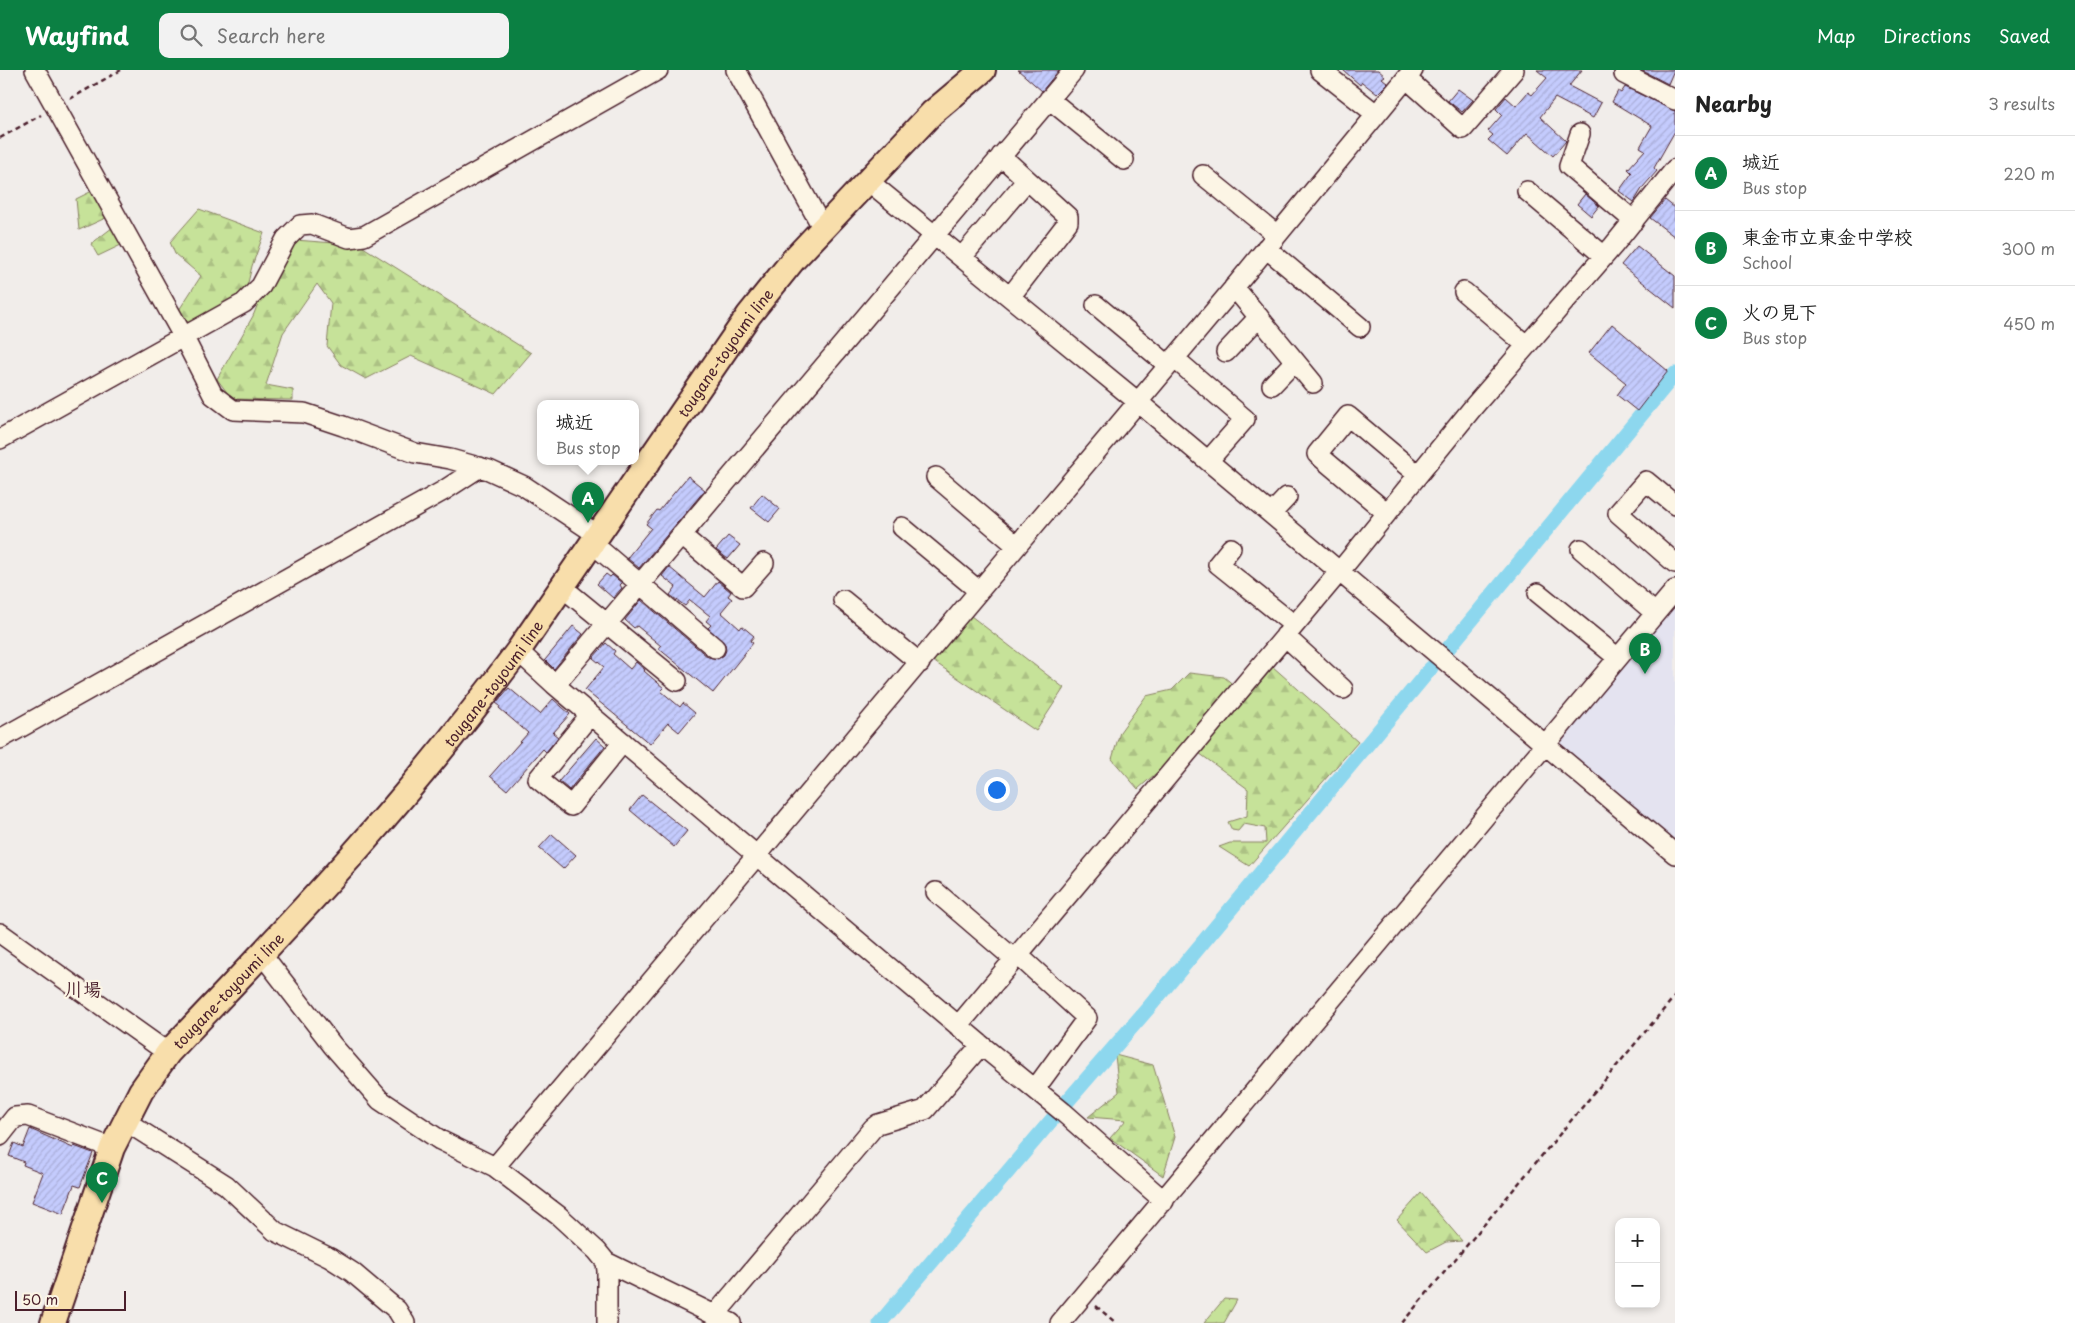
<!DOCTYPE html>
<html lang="en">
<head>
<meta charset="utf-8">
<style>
  body { margin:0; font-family:"Playpen Sans","Klee One",sans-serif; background:#f2f2f2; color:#222 }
  .controls { position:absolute; right:15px; bottom:15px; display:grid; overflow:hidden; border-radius:10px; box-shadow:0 2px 8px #0003 }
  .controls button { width:45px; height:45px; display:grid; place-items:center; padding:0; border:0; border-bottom:1px solid #e0e0e0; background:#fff; color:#222; font:25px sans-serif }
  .scale { position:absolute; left:15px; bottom:12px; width:111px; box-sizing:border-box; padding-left:5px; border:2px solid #4a1f2b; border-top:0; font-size:14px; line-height:18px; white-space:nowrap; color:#4a1f2b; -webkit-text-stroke:4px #fcf5e5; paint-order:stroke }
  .you { position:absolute; left:996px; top:719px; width:18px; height:18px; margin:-12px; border:4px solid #fff; border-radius:50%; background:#1a73e8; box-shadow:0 0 0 8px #1a73e833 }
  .badge { display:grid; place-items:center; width:32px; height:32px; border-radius:50%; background:#0b8043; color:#fff; font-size:16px; font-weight:700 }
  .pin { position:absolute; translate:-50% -41px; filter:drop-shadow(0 1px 2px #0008) }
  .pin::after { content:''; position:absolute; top:26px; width:18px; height:15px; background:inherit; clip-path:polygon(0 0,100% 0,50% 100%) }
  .popup { position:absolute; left:537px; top:330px; width:102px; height:65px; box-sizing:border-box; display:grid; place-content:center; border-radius:10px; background:#fff; filter:drop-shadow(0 1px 4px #0005); font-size:16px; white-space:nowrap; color:#767676 }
  .popup b { font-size:19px; color:#222 }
  .popup::after { content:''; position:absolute; left:50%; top:100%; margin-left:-10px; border:10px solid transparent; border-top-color:#fff }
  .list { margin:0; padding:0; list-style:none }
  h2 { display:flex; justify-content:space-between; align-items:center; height:65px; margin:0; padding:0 20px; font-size:21px }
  h2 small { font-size:16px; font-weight:400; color:#767676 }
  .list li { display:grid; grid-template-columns:32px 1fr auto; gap:15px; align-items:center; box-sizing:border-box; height:75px; padding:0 20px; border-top:1px solid #e0e0e0 }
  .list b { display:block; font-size:19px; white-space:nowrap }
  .list p { margin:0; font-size:16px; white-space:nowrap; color:#767676 }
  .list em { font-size:16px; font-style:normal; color:#767676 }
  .icon { flex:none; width:28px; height:28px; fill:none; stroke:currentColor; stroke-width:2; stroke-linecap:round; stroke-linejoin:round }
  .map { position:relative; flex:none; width:1675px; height:1253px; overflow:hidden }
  header { display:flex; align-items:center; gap:30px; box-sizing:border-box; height:70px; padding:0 25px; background:#0b8043; color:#fff }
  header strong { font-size:24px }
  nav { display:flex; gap:28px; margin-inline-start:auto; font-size:18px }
  .search { width:350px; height:45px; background:#f2f2f2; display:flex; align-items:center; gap:12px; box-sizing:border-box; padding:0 18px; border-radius:10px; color:#767676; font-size:19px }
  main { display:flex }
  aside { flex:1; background:#fff }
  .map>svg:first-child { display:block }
  .built { fill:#e4e3f0 }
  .forest { fill:url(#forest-firs); stroke:#888062 }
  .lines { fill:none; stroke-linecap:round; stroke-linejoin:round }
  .canal { stroke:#8dd7ee; stroke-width:15 }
  .building { fill:url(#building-hatch); stroke:#4a1f2b }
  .minor-casing { stroke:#4a1f2b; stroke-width:22 }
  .major-casing { stroke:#4a1f2b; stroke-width:28 }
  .path { stroke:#4a1f2b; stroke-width:2.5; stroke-dasharray:5 4; stroke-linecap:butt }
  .minor { stroke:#fcf5e5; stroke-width:19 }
  .major { stroke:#f8deab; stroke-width:24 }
  .labels { text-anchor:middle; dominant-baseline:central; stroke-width:4.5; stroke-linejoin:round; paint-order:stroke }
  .street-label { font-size:15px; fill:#4a1f2b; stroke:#fcf5e5 }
  .quarter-label { font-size:18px; font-weight:bold; fill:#4a1f2b; stroke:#fcf5e5 }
</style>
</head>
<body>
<header>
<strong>Wayfind</strong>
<div class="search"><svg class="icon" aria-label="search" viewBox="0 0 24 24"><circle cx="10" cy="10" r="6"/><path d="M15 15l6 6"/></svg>Search here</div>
<nav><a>Map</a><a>Directions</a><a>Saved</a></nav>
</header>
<main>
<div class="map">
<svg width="1675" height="1253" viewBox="0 0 1675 1253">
  <defs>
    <pattern id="forest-firs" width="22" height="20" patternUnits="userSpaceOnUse" patternTransform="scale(1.25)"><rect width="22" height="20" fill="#c6e299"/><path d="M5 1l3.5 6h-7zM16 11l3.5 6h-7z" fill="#acc184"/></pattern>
    <pattern id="building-hatch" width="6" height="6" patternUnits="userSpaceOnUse" patternTransform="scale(1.25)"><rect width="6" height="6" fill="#c4cbfd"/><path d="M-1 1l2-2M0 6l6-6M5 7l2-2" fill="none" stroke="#aaaed9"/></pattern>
  </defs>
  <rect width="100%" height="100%" fill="#f1edea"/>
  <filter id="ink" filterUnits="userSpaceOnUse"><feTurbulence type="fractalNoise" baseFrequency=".02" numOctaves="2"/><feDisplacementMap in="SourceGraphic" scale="10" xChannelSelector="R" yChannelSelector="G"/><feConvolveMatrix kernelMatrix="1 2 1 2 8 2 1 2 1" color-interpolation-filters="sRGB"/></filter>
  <g filter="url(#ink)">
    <path class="built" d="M1675,533V776L1555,676Z"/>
    <path class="forest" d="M96,119L110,146L79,160L76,129Z
      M199,139L264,163L252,196L246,221L189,254L179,240L201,206L175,184L170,172Z
      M117,154L121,175L98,186L91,174Z
      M295,170L360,175L531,283L496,324L411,286L366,309L341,295L327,276L331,233L317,214L283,263L266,315L293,320V330L232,329L217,309L253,246L265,216Z
      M971,546L1064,618L1036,661L930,589Z
      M1272,596L1358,672L1249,796L1219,777L1230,773H1266L1265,758L1244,754L1238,761L1232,760L1228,752L1247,746L1248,719L1188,675L1138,719L1112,689L1120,662L1146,626L1172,620L1189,603L1224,607L1235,616Z
      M1115,985L1153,995L1175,1067L1163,1106L1110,1068L1126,1050L1088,1047L1119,1022Z
      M1421,1123L1462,1171L1446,1172L1427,1182L1397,1150Z
      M1224,1229L1237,1230L1224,1253H1204Z"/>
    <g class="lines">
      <path class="canal" d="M1446,581L1675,304
        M1065,1034L1150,936L1431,598
        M880,1253L1055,1046"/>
    </g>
    <path class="building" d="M1018,0H1059L1042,21Z
      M1343,0H1378L1385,6L1382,8L1388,13L1377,24L1362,12L1360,15Z
      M1537,0H1582L1569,16L1601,33L1593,48L1555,28L1540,47L1566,71L1553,86L1527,63L1507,86L1488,70L1493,65L1488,61L1502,45L1496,39L1506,27L1516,36L1528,22L1532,25L1547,8Z
      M1641,0H1674L1668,14Z
      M1625,17L1675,41V61L1654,98L1657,101L1643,117L1634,132L1619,121L1632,103L1628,99L1645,80L1640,77L1652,56L1612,32L1618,21L1621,23Z
      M1458,19L1473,30L1462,42L1448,31Z
      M1585,124L1599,136L1591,146L1577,134Z
      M1665,130L1675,138V167L1650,148Z
      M1637,176L1675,206V238L1621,195Z
      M1612,254L1668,301L1637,341L1617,325L1626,313L1589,283Z
      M688,406L705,420L639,498L627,488L651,458L646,454L657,440L659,441Z
      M762,424L780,439L769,452L751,438Z
      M728,466L740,475L728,489L716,480Z
      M669,497L705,527L718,511L731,522L728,526L732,529L721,542L740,559L742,556L754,566L750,571L753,573L713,623L658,578L661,576L637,556L634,558L625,550L641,530L708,587L718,589L724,585L726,580L725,574L708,558L711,555L706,551L710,546L690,530L685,536L670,525L676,517L662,506Z
      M606,504L610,507L612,505L622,513L620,515L622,518L613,528L597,514Z
      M573,556L583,564L554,599L545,590Z
      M606,573L615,581L613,584L630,599L636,592L645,600L644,601L664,618L661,621L680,637L683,633L695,643L679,662L668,653L650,674L585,620L604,597L593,588Z
      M509,618L540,644L553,629L570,644L553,663L558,667L546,682L543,679L507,720L490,706L528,663L499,638L500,636L496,633Z
      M596,668L605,676L569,720L559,711Z
      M642,725L687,761L674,777L630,740Z
      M552,764L576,785L563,799L539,778Z
      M30,1059L73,1078L74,1076L93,1083L80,1117L74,1115L63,1144L32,1132L43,1103L23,1095L24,1092L9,1086L14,1073L23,1077Z"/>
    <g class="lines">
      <defs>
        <path id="minor" d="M35,0L183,266L213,325L233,340L304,343L343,356L415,383L450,389L489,400L524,416L598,465
          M736,0L822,157
          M1320,0L1376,44
          M1628,0L1624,4L1675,30
          M1406,8L1463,59L1514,0
          M1049,29L1124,90
          M1580,64L1569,96L1634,151
          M1001,86L1068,147V152L1010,227
          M1203,105L1277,165
          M867,110L1138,332L1675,784
          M1527,121L1604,186
          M1266,178L1360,257
          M962,187L1027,110
          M1234,217L1313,313
          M1464,222L1526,275
          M1096,235L1168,295
          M1226,282L1259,247
          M1174,288L1245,349L1208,391
          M1272,315L1295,291
          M0,369L244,233L261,216L286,169L300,155L312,154L349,168L364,166L658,0
          M936,407L1017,476
          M1675,435L1646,411L1618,443L1675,493
          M1387,443L1317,384L1348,346L1418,405
          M1271,444L1287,427
          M902,457L979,521
          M681,465L743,517L764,493
          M592,473L715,578
          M1231,478L1218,494L1294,555
          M1581,479L1655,543
          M562,517L677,611
          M1538,523L1618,588
          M843,530L920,593
          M1285,566L1343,619
          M518,581L555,615L981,975L1063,1042L1164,1131
          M555,615L1074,0
          M590,645L538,709L571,736L623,672
          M0,669L443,421L480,397
          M936,822L1014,889
          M0,863L168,983
          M261,883L333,976L380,1030L440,1070L495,1097L559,1146L597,1181L606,1192L607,1201V1253
          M1018,885L1087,948L1035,1019
          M958,956L1340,501L1475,335L1613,176L1675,99
          M125,1051L226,1115L275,1161L330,1188L352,1202L397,1240L405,1253
          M0,1066L15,1047L28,1046L112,1078
          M495,1097L1237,214L1413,0
          M606,1192L731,1253
          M715,1245L873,1058L878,1054L925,1040L981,975
          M1060,1253L1675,520"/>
        <g id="major">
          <path id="s1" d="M53,1253L112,1078L141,1021L168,983C233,914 299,846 361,775C416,713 468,648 518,581L749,245L794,189L932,43L983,0"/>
        </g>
      </defs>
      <use href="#minor" class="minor-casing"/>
      <use href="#major" class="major-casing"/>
      <path class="path" d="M70,29L121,0
        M0,68L41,45
        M1096,1236L1116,1253
        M1402,1253L1675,926"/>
      <use href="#minor" class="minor"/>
      <use href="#major" class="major"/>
    </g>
  </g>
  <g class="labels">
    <g class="street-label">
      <text stroke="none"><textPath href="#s1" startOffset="1192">tougane-toyoumi line</textPath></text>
      <text stroke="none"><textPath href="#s1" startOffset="788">tougane-toyoumi line</textPath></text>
      <text stroke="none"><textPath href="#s1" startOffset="382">tougane-toyoumi line</textPath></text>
    </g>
    <g class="quarter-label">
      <text x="83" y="918">川場</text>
    </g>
  </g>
</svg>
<div class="controls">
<button>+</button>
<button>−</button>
</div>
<div class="scale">50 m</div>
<div class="you"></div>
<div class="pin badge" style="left:588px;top:453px">A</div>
<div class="popup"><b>城近</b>Bus stop</div>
<div class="pin badge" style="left:1645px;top:604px">B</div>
<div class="pin badge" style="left:102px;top:1133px">C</div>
</div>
<aside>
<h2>Nearby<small>3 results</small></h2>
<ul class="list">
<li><span class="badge">A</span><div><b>城近</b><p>Bus stop</p></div><em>220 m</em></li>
<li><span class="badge">B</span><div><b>東金市立東金中学校</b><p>School</p></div><em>300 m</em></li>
<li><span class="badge">C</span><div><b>火の見下</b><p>Bus stop</p></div><em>450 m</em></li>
</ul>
</aside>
</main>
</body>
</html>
